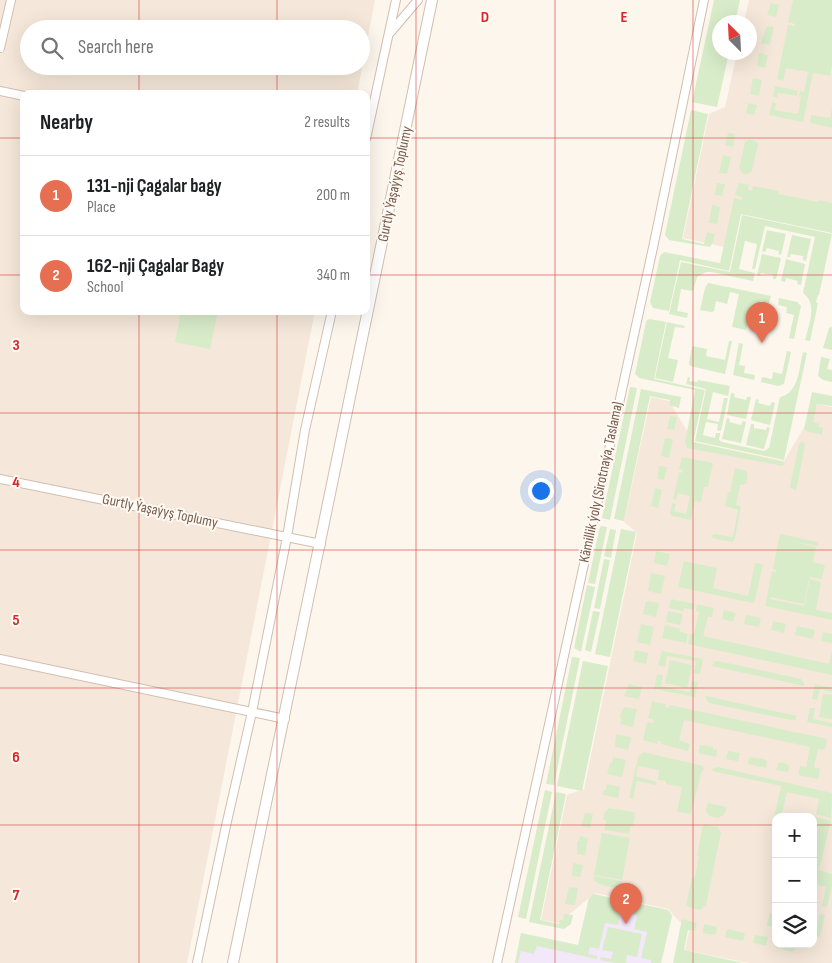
<!DOCTYPE html>
<html lang="en">
<head>
<meta charset="utf-8">
<style>
  body { margin:0; font-family:"Sofia Sans Condensed",sans-serif; background:#f2f2f2; color:#202124 }
  .controls { position:absolute; right:15px; bottom:15px; display:grid; overflow:hidden; border-radius:10px; box-shadow:0 5px 20px #0002 }
  .controls button { width:45px; height:45px; display:grid; place-items:center; padding:0; border:0; border-bottom:1px solid #e0e0e0; background:#fff; color:#202124; font:25px sans-serif }
  .compass { position:absolute; left:712px; top:15px; width:45px; height:45px; border-radius:50%; background:#fff; box-shadow:0 5px 20px #0002; rotate:336deg }
  .you { position:absolute; left:540px; top:490px; width:18px; height:18px; margin:-12px; border:4px solid #fff; border-radius:50%; background:#1a73e8; box-shadow:0 0 0 8px #1a73e833 }
  .badge { display:grid; place-items:center; width:32px; height:32px; border-radius:50%; background:#e76f51; color:#fff; font-size:16px; font-weight:700 }
  .pin { position:absolute; translate:-50% -41px; filter:drop-shadow(0 1px 2px #0008) }
  .pin::after { content:''; position:absolute; top:26px; width:18px; height:15px; background:inherit; clip-path:polygon(0 0,100% 0,50% 100%) }
  .list { margin:0; padding:0; list-style:none }
  h2 { display:flex; justify-content:space-between; align-items:center; height:65px; margin:0; padding:0 20px; font-size:21px }
  h2 small { font-size:16px; font-weight:400; color:#757577 }
  .list li { display:grid; grid-template-columns:32px 1fr auto; gap:15px; align-items:center; box-sizing:border-box; height:80px; padding:0 20px; border-top:1px solid #e0e0e0 }
  .list b { display:block; font-size:19px; white-space:nowrap }
  .list p { margin:0; font-size:16px; white-space:nowrap; color:#757577 }
  .list em { font-size:16px; font-style:normal; color:#757577 }
  .icon { flex:none; width:28px; height:28px; fill:none; stroke:currentColor; stroke-width:2; stroke-linecap:round; stroke-linejoin:round }
  .map { position:relative; flex:none; width:832px; height:963px; overflow:hidden }
  .search { position:absolute; background:#fff; box-shadow:0 5px 20px #0002; left:20px; top:20px; width:350px; height:55px; display:flex; align-items:center; gap:12px; box-sizing:border-box; padding:0 18px; border-radius:28px; color:#757577; font-size:19px }
  .panel { position:absolute; background:#fff; box-shadow:0 5px 20px #0002; left:20px; top:90px; width:350px; height:225px; border-radius:10px }
  .map>svg:first-child { display:block }
  .residential { fill:#f5e8da; fill-rule:evenodd }
  .education { fill:#f3e8fa }
  .green { fill:#d8ecc9 }
  .lines { fill:none; stroke-linecap:round; stroke-linejoin:round }
  .minor-casing { stroke:#d1beb0; stroke-width:10 }
  .tertiary-casing { stroke:#d1beb0; stroke-width:12 }
  .minor { stroke:#fff; stroke-width:8 }
  .tertiary { stroke:#fff; stroke-width:10 }
  .grid { fill:none; stroke:#d62828; stroke-width:1; stroke-opacity:0.55 }
  .labels { text-anchor:middle; dominant-baseline:central; stroke-width:4; stroke-linejoin:round; paint-order:stroke }
  .street-label { font-size:15px; fill:#7a5c4d; stroke:#fffaf3 }
  .grid-label { font-size:16px; text-anchor:middle; font-weight:bold; fill:#d62828; stroke:#fffaf3; stroke-width:4; stroke-linejoin:round; paint-order:stroke }
</style>
</head>
<body>
<div class="map">
<svg width="832" height="963" viewBox="0 0 832 963">
  <rect width="100%" height="100%" fill="#fdf6ec"/>
  <path class="residential" d="M0,0H375L357,94H24V311H315L187,963H0ZM29,29H361V66H29Z
    M749,0H832V232L741,212L733,249L683,238L709,114L725,107L737,53L750,52V22H744Z
    M651,397L669,401L694,442L784,461L818,404L832,407V963H748L685,950L689,931L673,915L669,909L595,893L559,923L541,920L567,795L584,789L637,533L624,522ZM776,817H813V944H776Z"/>
  <path class="education" d="M594,894L669,910L672,915L661,963H515L521,933L578,945L589,898Z"/>
  <path class="green" d="M714,0H740L735,22H720V52L729,53L717,107L692,102Z
    M793,0H832V65L830,76L813,73L803,122L769,115L772,102L776,103L775,110L798,114L801,97H799L800,91L804,92L808,72L786,68L783,81L777,79L788,25L794,26L795,24L788,22Z
    M771,3L779,5L776,17L767,15Z
    M767,26L774,27L770,45L761,43Z
    M759,53L768,55L765,68L757,66Z
    M753,78L762,80L759,96L750,94Z
    M775,86L798,91L797,96L778,93L777,98L773,97Z
    M748,103L757,105L754,115L746,113Z
    M832,108V128L810,123L811,115L830,118Z
    M691,110L708,114L682,239L704,244L707,232L715,234L712,244L710,247L669,240L665,235Z
    M728,133L735,134L733,147L725,145Z
    M749,139L756,141L758,145L752,171L748,174L742,173L739,168L745,142Z
    M723,155L731,157L727,174L719,173Z
    M717,183L725,184L722,196L715,195Z
    M740,183L749,185L748,190L752,191L753,186L779,191V194L818,202L819,200L832,203V233L741,214L729,271L680,260L669,311L653,308L650,302L660,256L664,252L720,263L734,198L742,200V197L735,195L738,185Z
    M712,205L720,207L717,224L709,223Z
    M742,215L832,234L819,295H818L816,302L818,303L810,341L805,340C809,324 818,304 803,293L815,237L765,226L755,269H752L757,244L745,241L739,269L755,273L753,281L711,272H706L697,277L693,291L681,289L677,311L688,313L687,318L669,314L681,262L730,272Z
    M767,230L786,234L781,255L778,254L779,251L767,248L765,252L762,251Z
    M792,235L811,239L806,261L803,260V256L791,254L790,257H787Z
    M762,254L781,258L776,279H773V275L761,273L760,276L757,275Z
    M786,259L805,264L801,285L797,284L798,281L786,278L785,282L781,281Z
    M708,283L771,296L769,303L760,301L758,308L751,307L746,330L732,327L739,294L730,292L727,304L716,301L714,311L712,312L700,310L705,288Z
    M779,298L797,302L801,306L794,339L789,338L794,315L786,313L787,307L778,305Z
    M181,311H218L210,349L175,342Z
    M650,319L666,322L654,379L705,390L693,442L784,462L783,466L687,448L685,442L695,390L639,378L635,374L646,322L647,320Z
    M667,322L685,326L684,328L675,327L668,358L678,360L673,382L655,378Z
    M832,327V350L823,348L829,328Z
    M729,341H732L725,374L690,366L689,363L692,346L707,349L706,356L725,360Z
    M739,343L743,344L739,365L745,366L744,373L755,375L754,380L733,375Z
    M787,351L791,352L784,384L778,386L761,382L762,377L772,379L773,372L782,374Z
    M803,352L807,353L784,460L695,441L706,389L686,384L688,377L690,378L689,381L697,382L698,380L730,386L728,396L713,392L707,419L719,422L724,398H728L721,431L717,430L718,424L706,422L703,435L715,438L716,433H720L719,440L722,442L764,451L769,448L780,397C799,393 799,368 803,352Z
    M821,357L830,359L827,369L832,370V382L823,380L818,376Z
    M630,387L637,388L610,520L602,518Z
    M641,389L681,397L679,408L669,405L670,400L650,396L624,521L614,519Z
    M812,392L832,396V406L817,404L813,422L819,424L818,427L823,428L822,435L806,431L804,429Z
    M731,393L735,394L734,397L746,400L747,397H751L746,419L727,415Z
    M756,399L759,400L758,403L770,406L772,402L775,403L770,425L751,420Z
    M670,416L677,417L674,430L667,429Z
    M727,418L730,419L729,422L741,425L743,421L746,422L741,443L722,439Z
    M751,424H754V428L766,430L767,427L770,428L764,449L746,445Z
    M665,438L673,439L669,458L661,456Z
    M802,442H804L805,446L796,490L791,488L790,486L799,444Z
    M682,457L713,463L708,487H704L701,502L695,501L691,520L673,516L670,514L672,503L676,504L674,511L686,514L690,496L678,493L676,500L673,499L679,472L682,473L683,470L679,469Z
    M659,466L667,467L664,480L657,479Z
    M735,468L746,471L748,474L746,484L740,485L736,505L741,506L735,538L732,542L712,538L713,534L733,537L738,510L725,506L728,492H730Z
    M655,488L662,490L658,508L651,506Z
    M601,526L607,527L595,584L588,583L599,530Z
    M610,529L616,530L611,558L604,556Z
    M621,529L636,532L610,657L595,654Z
    M780,534L818,542L817,546L782,539L816,547L813,562L825,565L822,579L810,577L811,571L804,604L770,597V599L804,606L810,579L821,582L816,610L832,613V620L765,606L772,571L776,572V570L773,569Z
    M656,551L670,554L667,566L654,563Z
    M604,559L610,560L600,609L594,608Z
    M684,561L717,568L713,588L748,596L755,563L763,564L755,600L753,603L678,587Z
    M651,573L665,576L661,594L648,591Z
    M587,585L595,587L581,652L574,648Z
    M671,599L695,604L693,610L684,608L683,611L669,608Z
    M646,601L659,603L656,617L643,614Z
    M697,604L714,608L712,617H708L703,636L829,664L832,651V675L688,644L690,634H694L699,612L696,611Z
    M724,610L736,613L733,622L722,619Z
    M593,611L600,612L591,652L585,650Z
    M668,611L683,614L680,625L666,622Z
    M746,615L761,618L759,627L744,624Z
    M773,621L786,624L784,633L771,630Z
    M641,624L654,627L650,645L637,642Z
    M665,625L680,629L679,631L688,634L686,643L662,638Z
    M797,626L815,630L813,639L795,635Z
    M823,632L832,634V643L821,641Z
    M635,650L648,653L646,664L633,661Z
    M662,651L703,659L700,674L694,673L696,661L667,656L665,667L658,665Z
    M572,657L580,658L554,785L546,784Z
    M670,660L692,665L687,688L665,683Z
    M583,661L608,666L582,791L557,786Z
    M718,661L801,679L804,683V686L712,666L714,662Z
    M657,674L663,675L661,686L689,692L692,681L698,682L695,697L654,689Z
    M629,684L642,687L639,699L624,696Z
    M815,684L832,688V692L820,689L817,700L812,699Z
    M823,694L832,695V719L819,717Z
    M706,696L797,716L795,720H791L709,703L706,700Z
    M652,701L666,704L665,707L669,708L670,705L827,739L825,750L818,749L814,767L820,769L818,779L798,775L800,766L806,767L810,747L684,720L679,740L690,744L688,751L661,744V741H658V744L643,740L647,722L653,723L654,720L648,718Z
    M624,707L637,709L633,727L620,724L622,718L619,717Z
    M810,708H815L813,719L832,723V727L807,722Z
    M616,734L631,737L628,750L615,747Z
    M700,745L713,747V749L717,750L716,757L698,753Z
    M728,751L740,753L738,761L726,759Z
    M643,752L703,766L704,771L702,770L691,814L677,812L682,787L666,784V781L658,780L659,770L638,766L636,776L657,782L656,785L637,781L633,799L629,798L638,757Z
    M613,757L626,760L622,777L607,774L610,763H612Z
    M749,757L764,759V760L767,761L766,768L748,764Z
    M779,762L787,764V765L789,766L788,772L776,770Z
    M718,767L832,793L831,818L816,814L819,799L787,792L781,817H776V832L771,831L781,786L712,771L713,768Z
    M607,784L620,787L618,798L603,795L604,790H606Z
    M545,790L552,792L526,919L518,917Z
    M556,792L566,794L540,920L559,924L560,920H563L564,914L573,915L571,924L564,929L529,922Z
    M708,803L727,807L724,815L718,818L709,816L706,811Z
    M609,808L634,812L635,816L633,826L631,825L629,834L604,830L606,821L618,823L603,820L605,812Z
    M585,813L593,814L590,828L581,826Z
    M815,817L831,821L819,870L832,874V886L827,907L822,906L826,887L813,884V825Z
    M703,825L718,827L721,833L706,905L700,910L689,907L686,905L692,877H695L699,856L697,855Z
    M602,833L630,838L622,880L594,875Z
    M580,836L588,838L585,855L577,854V841H579Z
    M573,863L583,865L580,877L572,876Z
    M594,876L622,881L621,886C614,889 599,886 594,880Z
    M569,887L578,888L575,905L565,904Z
    M594,894L668,910L672,916L661,963H651V960L641,958L647,932L634,929L637,915L621,911L618,925L605,923L599,949L590,947L588,954L597,956V959L537,946L534,954L521,951L518,963H515L521,933L578,945L589,898Z
    M770,913L776,914V927L767,926Z
    M820,914L825,915L820,937L813,936V931L816,932Z
    M682,919L697,923L695,931L688,930L684,950L743,963H673Z
    M704,924L717,927L716,935L703,933Z
    M608,927L642,934L637,957L627,955L626,962L629,963H616L600,960L601,957L611,959L613,952L602,950Z
    M727,929L745,933L743,941L725,937Z
    M755,935L768,937L766,946L753,943Z
    M777,944H796L794,952L776,948Z"/>
  <g class="lines">
    <defs>
      <path id="minor" d="M390,33L418,0
        M0,48L11,0
        M0,91L24,96
        M366,139L396,0
        M0,479L321,544
        M0,659L285,719
        M197,963L226,826L252,712L287,537L305,430L332,311
        M497,963L654,243L704,0"/>
      <path id="tertiary" d="M233,963L432,0"/>
    </defs>
    <use href="#minor" class="minor-casing"/>
    <use href="#tertiary" class="tertiary-casing"/>
    <use href="#minor" class="minor"/>
    <use href="#tertiary" class="tertiary"/>
  </g>
  <path class="grid" d="M139,0V29M277,0V29M416,0V963M555,0V963M693,0V963M139,66V94M277,66V94M0,138H24M366,138H832M0,275H24M366,275H832M139,311V963M277,311V963M0,413H832M0,550H832M0,688H832M0,825H776M813,825H832"/>
  <g class="labels">
    <g class="street-label">
      <text transform="translate(395 184) rotate(-78)">Gurtly Ýaşaýyş Toplumy</text>
      <text transform="translate(601 482) rotate(-78)">Kämillik ýoly (Sirotnaýa, Taslama)</text>
      <text transform="translate(160 511) rotate(12)">Gurtly Ýaşaýyş Toplumy</text>
    </g>
  </g>
  <g class="grid-label">
    <text x="485" y="22">D</text>
    <text x="624" y="22">E</text>
    <text x="16" y="350">3</text>
    <text x="16" y="487">4</text>
    <text x="16" y="625">5</text>
    <text x="16" y="762">6</text>
    <text x="16" y="900">7</text>
  </g>
</svg>
<div class="controls">
<button>+</button>
<button>−</button>
<button><svg class="icon" aria-label="layers" viewBox="0 0 24 24"><path d="M12 4l9 5-9 5-9-5zM3 14l9 5 9-5"/></svg></button>
</div>
<svg class="compass" viewBox="-18 -18 36 36"><path d="M0-13l5 13h-10z" fill="#e53935"/><path d="M0 13l5-13h-10z" fill="#757577"/></svg>
<div class="you"></div>
<div class="pin badge" style="left:762px;top:343px">1</div>
<div class="pin badge" style="left:626px;top:924px">2</div>
<div class="search"><svg class="icon" aria-label="search" viewBox="0 0 24 24"><circle cx="10" cy="10" r="6"/><path d="M15 15l6 6"/></svg>Search here</div>
<section class="panel">
<h2>Nearby<small>2 results</small></h2>
<ul class="list">
<li><span class="badge">1</span><div><b>131-nji Çagalar bagy</b><p>Place</p></div><em>200 m</em></li>
<li><span class="badge">2</span><div><b>162-nji Çagalar Bagy</b><p>School</p></div><em>340 m</em></li>
</ul>
</section>
</div>
</body>
</html>
